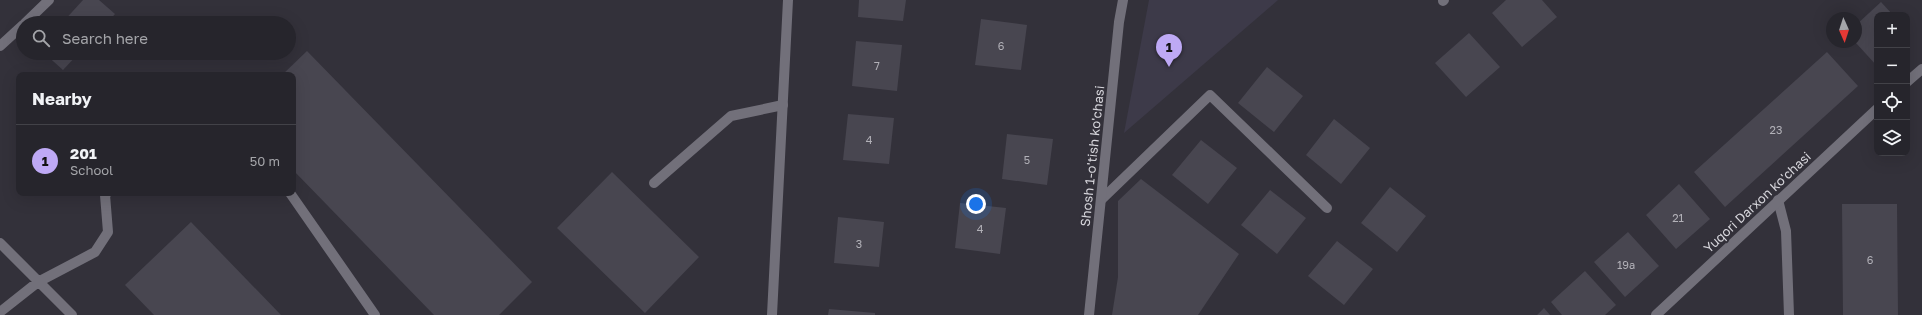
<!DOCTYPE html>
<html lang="en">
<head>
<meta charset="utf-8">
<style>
  body { margin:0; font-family:"Golos Text",sans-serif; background:#323138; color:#f1f3f6 }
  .controls { position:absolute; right:12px; top:12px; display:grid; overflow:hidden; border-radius:8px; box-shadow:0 4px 16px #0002 }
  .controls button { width:36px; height:36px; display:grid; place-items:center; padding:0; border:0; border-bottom:1px solid #424248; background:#26252c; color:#f1f3f6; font:20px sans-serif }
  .compass { position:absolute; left:1826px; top:12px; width:36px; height:36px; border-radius:50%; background:#26252c; box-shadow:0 4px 16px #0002; rotate:177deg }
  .you { position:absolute; left:976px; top:204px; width:14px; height:14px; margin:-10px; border:3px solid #fff; border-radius:50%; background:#1a73e8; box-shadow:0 0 0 6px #1a73e833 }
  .badge { display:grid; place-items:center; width:26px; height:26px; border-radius:50%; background:#bea9f5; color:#111; font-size:13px; font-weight:700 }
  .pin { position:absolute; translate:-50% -33px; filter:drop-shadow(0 1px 2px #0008) }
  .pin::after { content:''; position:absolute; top:21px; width:14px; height:12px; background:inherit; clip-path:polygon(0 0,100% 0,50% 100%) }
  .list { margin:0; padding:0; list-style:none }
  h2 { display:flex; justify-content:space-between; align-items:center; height:52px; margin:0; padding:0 16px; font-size:17px }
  h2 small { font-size:13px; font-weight:400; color:#a4a5a9 }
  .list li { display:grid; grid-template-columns:26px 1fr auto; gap:12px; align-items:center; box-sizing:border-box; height:72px; padding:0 16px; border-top:1px solid #424248 }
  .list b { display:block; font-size:15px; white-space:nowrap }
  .list p { margin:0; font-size:13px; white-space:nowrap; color:#a4a5a9 }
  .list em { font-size:13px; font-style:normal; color:#a4a5a9 }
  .icon { flex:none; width:22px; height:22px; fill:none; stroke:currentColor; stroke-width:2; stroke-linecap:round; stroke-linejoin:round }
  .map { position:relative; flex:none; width:1922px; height:315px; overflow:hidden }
  .search { position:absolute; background:#26252c; box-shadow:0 4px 16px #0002; left:16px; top:16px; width:280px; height:44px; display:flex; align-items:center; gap:10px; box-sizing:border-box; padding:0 14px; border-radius:22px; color:#a4a5a9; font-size:15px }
  .panel { position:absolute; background:#26252c; box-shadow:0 4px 16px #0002; left:16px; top:72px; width:280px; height:124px; border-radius:8px }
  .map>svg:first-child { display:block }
  .built { fill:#3d3a49 }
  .building { fill:#484650 }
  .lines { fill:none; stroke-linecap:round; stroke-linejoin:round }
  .lane { stroke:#72707a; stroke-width:10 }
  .street { stroke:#72707a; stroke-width:10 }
  .labels { text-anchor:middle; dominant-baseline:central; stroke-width:4; stroke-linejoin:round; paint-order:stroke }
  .number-label { font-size:11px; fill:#b2b1b8 }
  .street-label { font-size:13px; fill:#d6d5db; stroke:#33313a }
</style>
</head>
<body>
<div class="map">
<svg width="1922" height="315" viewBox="0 0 1922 315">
  <rect width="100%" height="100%" fill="#33313a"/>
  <path class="built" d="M1149,0H1278L1124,133Z"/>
  <path class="building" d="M83,0H99L115,14L107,23H62Z
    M859,0H906L903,21L858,17Z
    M1506,0H1542L1557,17L1522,47L1492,13Z
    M1881,2L1893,15H1877V66L1856,43V25Z
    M981,19L1027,25L1021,70L975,65Z
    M1469,33L1500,67L1466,97L1435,63Z
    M856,41L902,45L897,91L852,86Z
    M307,51L532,282L499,315H434L293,170V75H282Z
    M1827,52L1858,86L1725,207L1694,172Z
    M44,53H79L63,70Z
    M1267,67L1303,96L1274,132L1238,103Z
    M848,114L894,118L889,164L843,160Z
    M1334,119L1370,148L1341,184L1306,155Z
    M1007,134L1053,139L1047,185L1002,179Z
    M1201,140L1237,168L1208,204L1172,175Z
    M612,172L699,257L645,313L557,228Z
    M1141,179L1239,254L1198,315H1112L1118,277V201Z
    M1679,184L1710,219L1676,249L1646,215Z
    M1390,187L1426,216L1397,252L1361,223Z
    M1270,190L1306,218L1277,254L1241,225Z
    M960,203L1006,208L1000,254L955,248Z
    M1842,204H1897L1898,315H1843Z
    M838,217L884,222L879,267L834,263Z
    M191,222L281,315H154L125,285Z
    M1628,232L1659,266L1625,297L1594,262Z
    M1337,241L1373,269L1344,305L1308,276Z
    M1585,271L1616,305L1605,315H1562L1551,302Z
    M1544,308L1550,315H1537Z
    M829,309L875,313V315H828Z"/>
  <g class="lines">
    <path class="lane" d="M25,23L49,0
      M0,46L23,25
      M654,183L731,116L783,105
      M290,193L375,315
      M1101,200L1210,95L1327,208
      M1778,200L1786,231L1789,315
      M0,243L72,315
      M0,312L38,282L95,252L108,232L105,195L107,193"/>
    <path class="street" d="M1443,1L1444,0
      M1907,82L1922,69
      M772,315L788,0
      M1089,315L1119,22L1123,0
      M1656,315L1877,109"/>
  </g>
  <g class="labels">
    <g class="number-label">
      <text x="1001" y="45">6</text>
      <text x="877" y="65">7</text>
      <text x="1776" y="129">23</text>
      <text x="869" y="139">4</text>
      <text x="1027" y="159">5</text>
      <text x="1678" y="217">21</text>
      <text x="980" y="228">4</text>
      <text x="859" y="243">3</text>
      <text x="1870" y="259">6</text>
      <text x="1626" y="264">19а</text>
    </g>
    <g class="street-label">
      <text transform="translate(1092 156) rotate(-84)">Shosh 1-o'tish ko'chasi</text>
      <text transform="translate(1757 202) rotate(-43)">Yuqori Darxon ko'chasi</text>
    </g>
  </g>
</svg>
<div class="controls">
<button>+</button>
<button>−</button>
<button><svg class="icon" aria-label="locate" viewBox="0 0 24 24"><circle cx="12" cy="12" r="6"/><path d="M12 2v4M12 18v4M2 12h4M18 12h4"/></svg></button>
<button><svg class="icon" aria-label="layers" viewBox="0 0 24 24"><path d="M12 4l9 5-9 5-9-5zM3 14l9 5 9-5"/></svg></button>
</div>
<svg class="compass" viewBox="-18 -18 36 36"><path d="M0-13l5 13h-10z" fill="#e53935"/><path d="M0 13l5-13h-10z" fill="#a4a5a9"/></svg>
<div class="you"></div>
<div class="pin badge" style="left:1169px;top:67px">1</div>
<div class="search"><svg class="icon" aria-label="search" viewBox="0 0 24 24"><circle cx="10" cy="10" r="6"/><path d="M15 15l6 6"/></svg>Search here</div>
<section class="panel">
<h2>Nearby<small></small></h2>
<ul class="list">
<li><span class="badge">1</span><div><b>201</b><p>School</p></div><em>50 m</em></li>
</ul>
</section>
</div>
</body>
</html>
